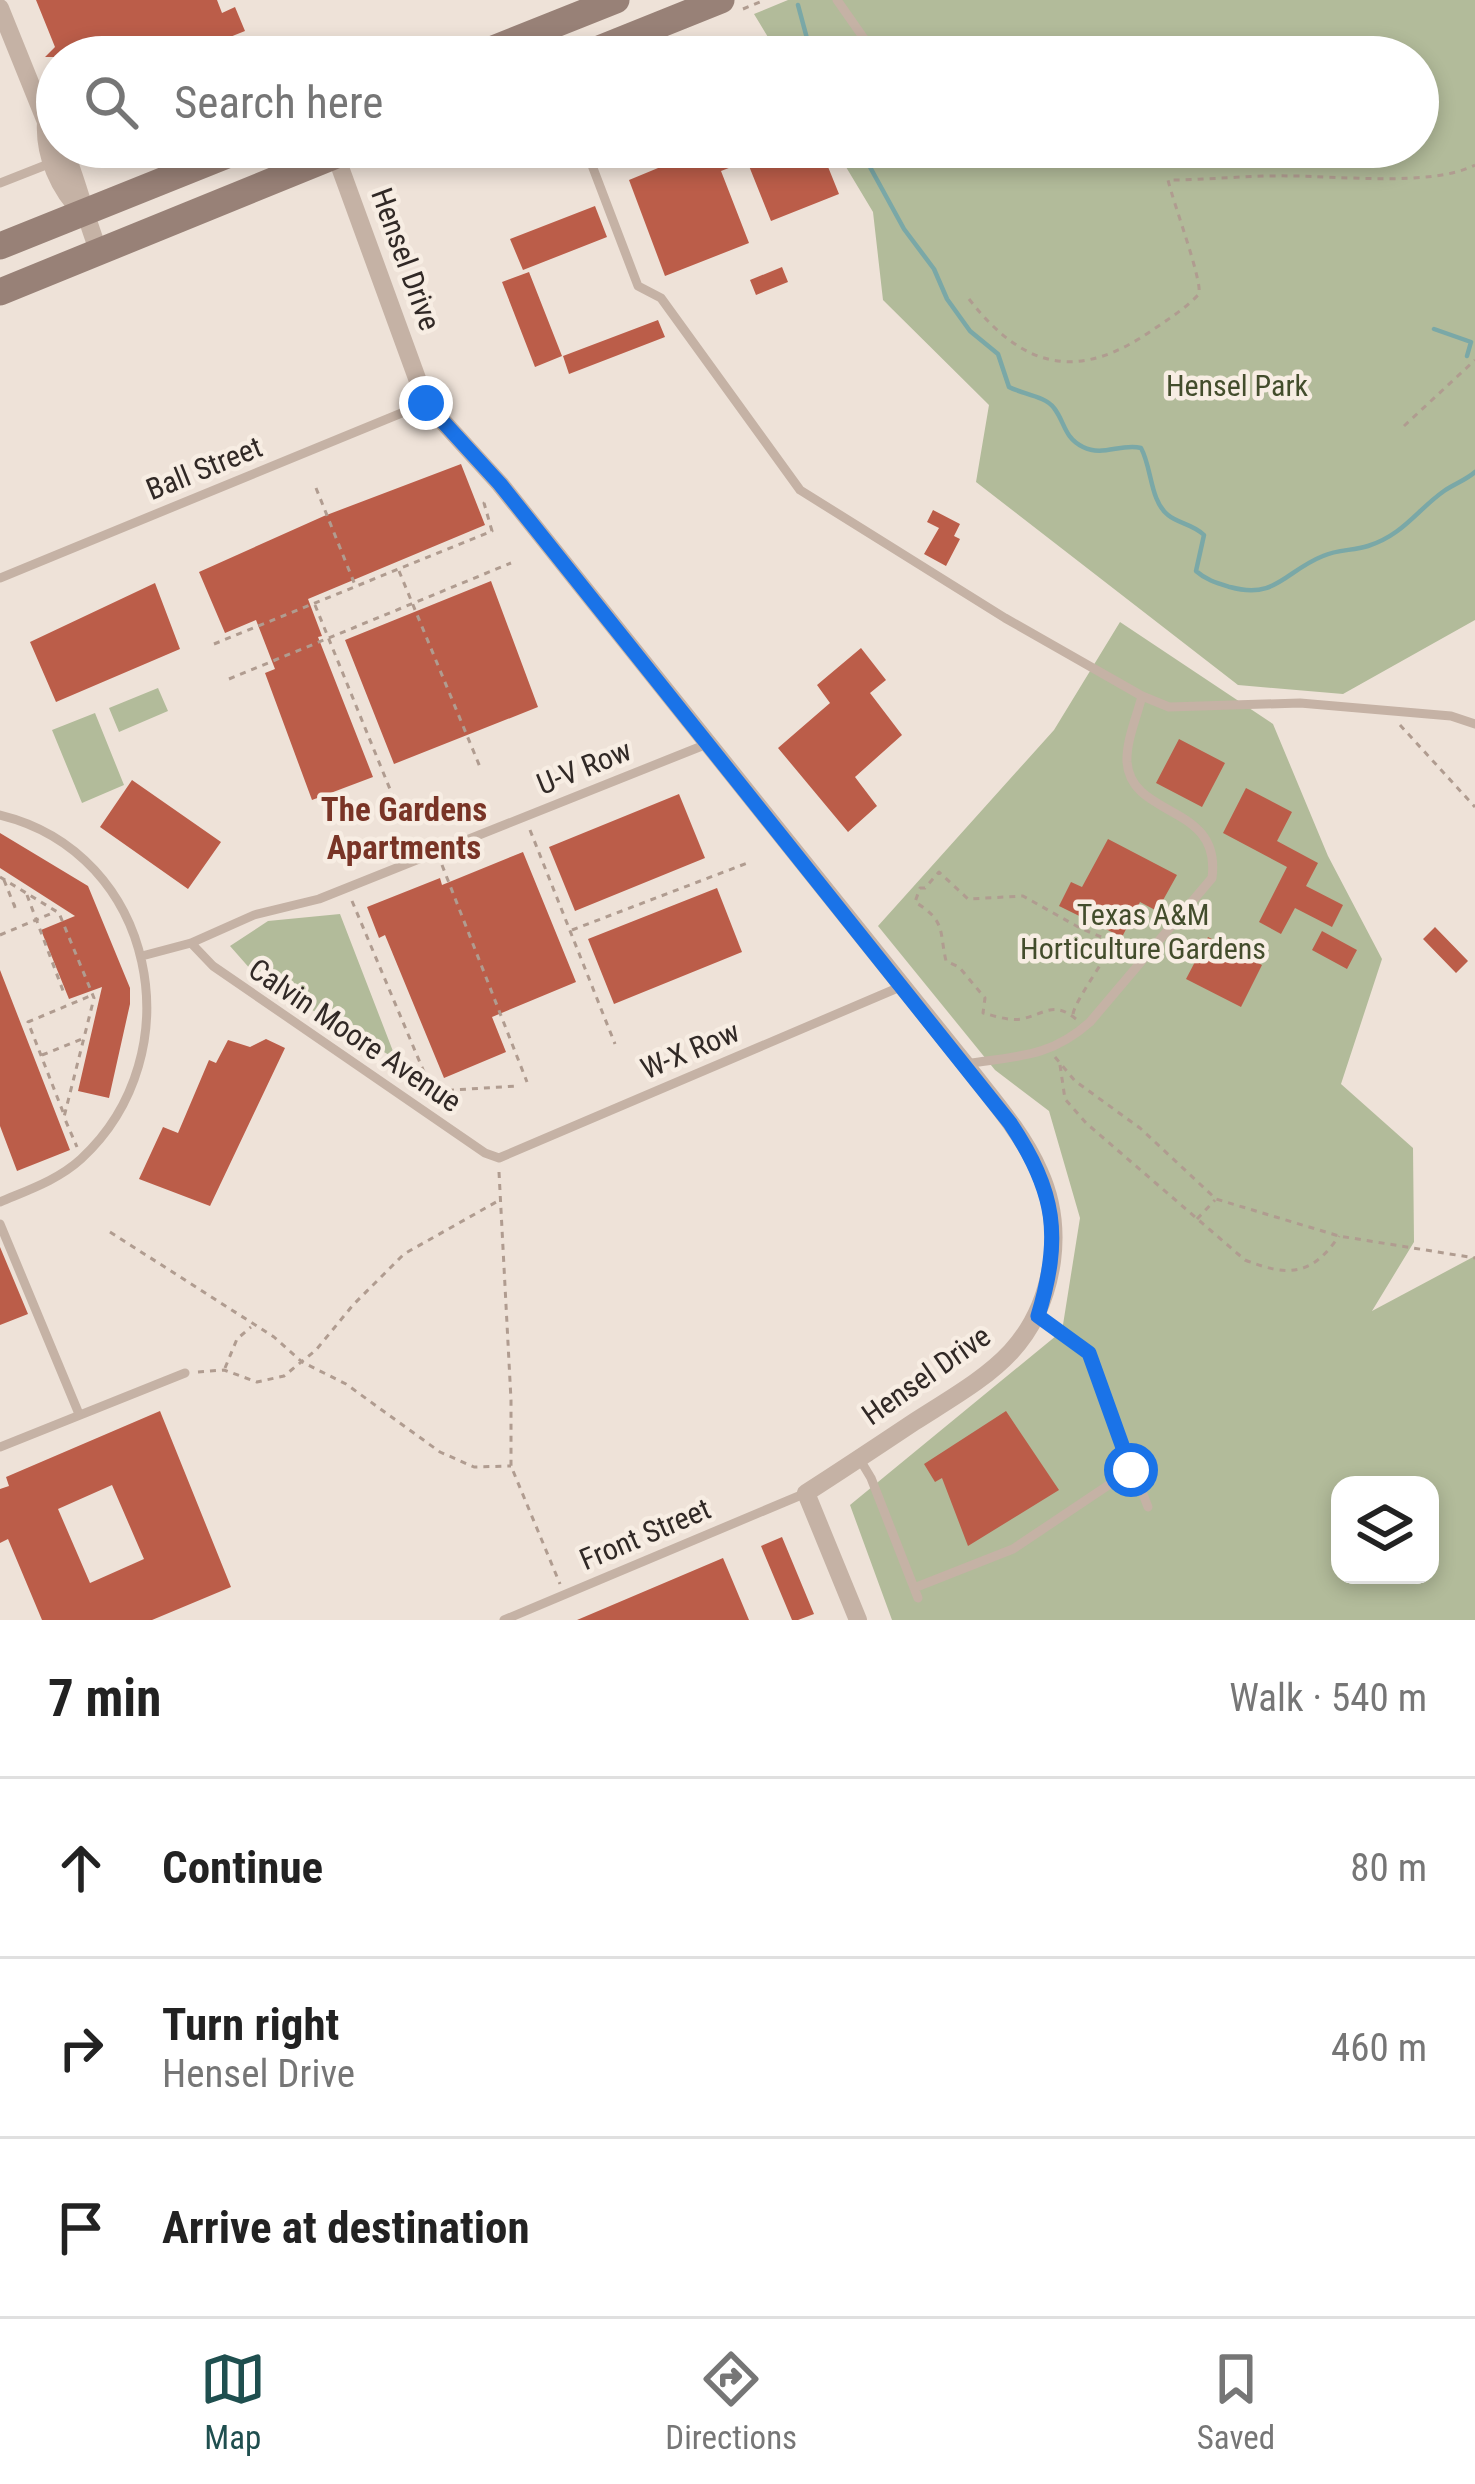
<!DOCTYPE html>
<html lang="en">
<head>
<meta charset="utf-8">
<style>
  body { margin:0; font-family:"Roboto Condensed",sans-serif; background:#f6f6f6; color:#222 }
  .controls { position:absolute; right:36px; bottom:36px; display:grid; overflow:hidden; border-radius:24px; box-shadow:0 6px 18px #0003 }
  .controls button { width:108px; height:108px; display:grid; place-items:center; padding:0; border:0; border-bottom:3px solid #e0e0e0; background:#fff; color:#222; font:60px sans-serif }
  .stop { position:absolute; width:36px; height:36px; margin:-27px; border:9px solid #1a73e8; border-radius:50%; background:#fff }
  .stop.end { background:#1a73e8; border-color:#fff; box-shadow:0 3px 12px #0008 }
  .list { margin:0; padding:0; list-style:none }
  h2 { display:flex; justify-content:space-between; align-items:center; height:156px; margin:0; padding:0 48px; font-size:51px }
  h2 small { font-size:39px; font-weight:400; color:#767676 }
  .list li { display:grid; grid-template-columns:78px 1fr auto; gap:36px; align-items:center; box-sizing:border-box; height:180px; padding:0 48px; border-top:3px solid #e0e0e0 }
  .list b { display:block; font-size:45px; white-space:nowrap }
  .list p { margin:0; font-size:39px; white-space:nowrap; color:#767676 }
  .list em { font-size:39px; font-style:normal; color:#767676 }
  .icon { flex:none; width:66px; height:66px; fill:none; stroke:currentColor; stroke-width:2; stroke-linecap:round; stroke-linejoin:round }
  .map { position:relative; flex:none; width:1475px; height:1620px; overflow:hidden }
  .search { position:absolute; background:#fff; box-shadow:0 6px 18px #0003; left:36px; right:36px; top:36px; height:132px; display:flex; align-items:center; gap:30px; box-sizing:border-box; padding:0 42px; border-radius:66px; color:#767676; font-size:45px }
  .sheet { height:696px; background:#fff }
  nav { display:flex; justify-content:space-around; align-items:center; box-sizing:border-box; height:168px; border-top:3px solid #e0e0e0; background:#fff; font-size:33px; color:#767676 }
  nav a { display:grid; justify-items:center; gap:6px }
  nav .on { color:#1f4f4f }
  .map>svg:first-child { display:block }
  .green { fill:#b2bb9a; fill-rule:evenodd }
  .lines { fill:none; stroke-linecap:round; stroke-linejoin:round }
  .stream { stroke:#7aa8a7; stroke-width:4.5 }
  .building { fill:#bb5d49; fill-rule:evenodd }
  .path { stroke:#b09c90; stroke-width:3; stroke-dasharray:6 6; stroke-linecap:butt }
  .service { stroke:#c5b2a5; stroke-width:9 }
  .minor { stroke:#c5b2a5; stroke-width:18 }
  .secondary { stroke:#988177; stroke-width:27 }
  .route { stroke:#1a73e8; stroke-width:15 }
  .labels { text-anchor:middle; dominant-baseline:central; stroke-width:9; stroke-linejoin:round; paint-order:stroke }
  .street-label { font-size:30px; fill:#312926; stroke:#f7ede3 }
  .park-label { font-size:30px; fill:#434d2c; stroke:#f7ede3 }
  .neighbourhood-label { font-size:33px; font-weight:bold; fill:#793426; stroke:#f7ede3 }
</style>
</head>
<body>
<div class="map">
<svg width="1475" height="1620" viewBox="0 0 1475 1620">
  <rect width="100%" height="100%" fill="#eee2d8"/>
  <path class="green" d="M788,0H1475V620L1343,694L1238,685L976,482L989,405L883,300L873,212L834,147H1418V57H780L754,14Z
    M1120,622L1273,724L1328,856L1382,959L1341,1084L1413,1148L1414,1242L1372,1311L1475,1256V1620H892L850,1505L1062,1331L1080,1218L1049,1111L995,1070L878,926L1054,730ZM1340,1485H1430V1575H1340Z
    M158,688L168,711L119,732L109,708Z
    M95,713L124,785L82,803L52,730Z
    M340,914L396,1059L259,979L230,946L268,921Z"/>
  <g class="lines">
    <path class="stream" d="M798,5L812,57
      M859,147L904,229L934,269L947,299L970,331L998,354L1009,387C1022,394 1045,396 1054,408C1065,422 1064,438 1083,447C1103,457 1121,443 1141,448C1152,468 1150,501 1168,515C1179,524 1193,524 1204,535L1196,571C1206,580 1217,583 1230,587C1276,600 1285,571 1323,556C1338,549 1353,551 1368,546C1403,535 1417,510 1444,491C1454,484 1466,480 1475,472
      M1434,329L1471,342L1467,356"/>
  </g>
  <path class="building" d="M36,0H217L222,13L235,7L245,31L180,57H169L161,36L109,57H45L55,47Z
    M709,147H820L839,194L771,221L747,161L721,171L749,243L665,276L629,180Z
    M595,206L607,237L523,270L510,239Z
    M782,267L788,282L756,295L750,280Z
    M529,272L562,356L535,367L502,282Z
    M658,320L665,337L569,374L563,356Z
    M461,464L485,525L308,599L322,636L318,637L373,777L312,800L265,673L275,669L256,620L225,633L199,572L324,516Z
    M933,510L960,524L954,536L960,539L946,566L924,554L939,528L927,522Z
    M491,581L538,707L394,764L345,640Z
    M155,583L180,649L56,702L30,642Z
    M861,648L886,680L870,693L902,735L855,777L877,806L848,832L778,748L830,703L817,685Z
    M1179,739L1225,763L1202,807L1156,783Z
    M132,780L221,842L188,889L100,827Z
    M1246,788L1292,812L1277,841L1318,863L1306,886L1343,905L1332,927L1295,908L1281,934L1259,922L1287,867L1223,833Z
    M679,794L705,858L575,911L549,847Z
    M0,833L88,886L130,988V1004L109,1098L78,1091L102,987L69,999L41,930L75,916L0,868Z
    M1108,839L1177,875L1157,911L1140,902L1122,937L1059,906L1071,882L1082,887Z
    M523,852L576,982L492,1017L506,1052L444,1078L385,935L379,938L367,907L440,878L442,885Z
    M717,888L742,952L614,1004L588,939Z
    M1435,927L1468,961L1456,973L1423,939Z
    M1322,931L1357,950L1347,969L1312,950Z
    M1208,937L1262,965L1241,1007L1186,979Z
    M0,970L70,1150L17,1171L0,1126Z
    M266,1039L285,1048L210,1206L139,1179L163,1127L178,1133L209,1060L216,1063L228,1040L250,1047Z
    M0,1247L28,1314L0,1325Z
    M160,1411L231,1587L152,1620H42L8,1539L0,1543V1489L9,1486L6,1477ZM112,1485L144,1559L90,1583L58,1509Z
    M1006,1411L1059,1490L968,1546L942,1478L935,1482L924,1464Z
    M782,1537L814,1614L798,1620H792L761,1546Z
    M723,1558L749,1620H577Z"/>
  <g class="lines">
    <path class="path" d="M743,9L765,0
      M374,158L400,147
      M969,299C1025,371 1080,381 1154,329C1170,318 1186,308 1199,294C1202,279 1174,205 1168,180C1209,180 1250,175 1290,176C1341,176 1432,187 1475,165
      M1404,426L1475,360
      M316,488L355,585
      M399,571L480,767
      M315,605L394,799
      M214,644L492,531L484,503L487,500
      M229,679L511,563
      M1400,725L1475,807
      M530,830L615,1044
      M442,865L527,1082
      M0,877L59,913L94,998L64,1117L77,1147
      M4,880L16,910L14,904
      M27,895L65,996
      M352,901L437,1103
      M572,930L750,862
      M0,935L55,912
      M1073,1014C1074,1003 1105,959 1114,943
      M1076,1019C1054,1001 1046,1013 1022,1019C1009,1021 995,1016 983,1013L985,998L959,967L946,961C939,930 946,921 915,902L920,888H925L939,872L968,899L1023,896L1080,928L1132,950
      M42,1055L82,1039
      M1055,1057L1075,1081L1140,1128L1216,1199L1339,1236L1475,1258
      M1060,1065L1065,1099L1086,1123L1245,1260C1288,1277 1312,1276 1339,1236
      M436,1091L518,1086
      M63,1112L28,1022L90,996
      M499,1172L511,1400V1466L560,1584
      M1197,1219L1215,1200
      M110,1232L274,1337L302,1362L346,1384L440,1452L474,1467L511,1466
      M225,1368L237,1339L251,1327
      M198,1372L224,1370L257,1382L284,1376L316,1350L353,1305L404,1254L498,1201"/>
    <path class="service" d="M837,0L877,57
      M585,147L638,286L661,298L800,490L1005,618L1142,696L1169,707L1300,703L1451,716L1475,724
      M956,147L961,159
      M0,183L51,163
      M0,578L426,403
      M0,815C156,853 195,1054 81,1159C58,1180 28,1190 0,1202
      M191,943L213,966L485,1153L499,1158L900,987
      M142,956L191,943L254,915L319,899L707,744
      M965,1064C1016,1056 1050,1058 1090,1022L1212,878C1222,803 1131,819 1127,762C1126,741 1137,716 1142,696
      M0,1224L79,1414
      M1038,1316L1089,1353L1148,1507
      M0,1447L185,1373
      M859,1458L871,1478L918,1598
      M914,1588L1013,1549L1131,1470
      M504,1620L806,1493"/>
    <path class="minor" d="M0,8L46,122L57,133
      M46,122C44,155 59,190 83,213
      M63,147C78,182 85,217 99,252
      M333,148L426,403L500,484L965,1064C991,1098 1022,1132 1039,1171C1052,1199 1056,1230 1052,1261C1039,1351 984,1377 914,1422C878,1446 842,1470 806,1493L858,1620"/>
    <path class="secondary" d="M473,57L616,0
      M579,57L721,0
      M0,246L247,147
      M0,292L356,147"/>
  </g>
  <g class="lines">
    <path class="route" d="M426,403L500,484L1010,1123C1056,1192 1062,1237 1038,1316L1089,1353L1131,1470"/>
  </g>
  <g class="labels">
    <g class="street-label">
      <text transform="translate(406 259) rotate(70)">Hensel Drive</text>
      <text transform="translate(204 468) rotate(-22)">Ball Street</text>
      <text transform="translate(584 767) rotate(-22)">U-V Row</text>
      <text transform="translate(355 1035) rotate(34)">Calvin Moore Avenue</text>
      <text transform="translate(690 1050) rotate(-23)">W-X Row</text>
      <text transform="translate(926 1375) rotate(-35)">Hensel Drive</text>
      <text transform="translate(645 1534) rotate(-23)">Front Street</text>
    </g>
    <g class="park-label">
      <text x="1237" y="385">Hensel Park</text>
      <text x="1143" y="914">Texas A&amp;M<tspan x="1143" dy="34">Horticulture Gardens</tspan></text>
    </g>
    <g class="neighbourhood-label">
      <text x="404" y="809">The Gardens<tspan x="404" dy="38">Apartments</tspan></text>
    </g>
  </g>
</svg>
<div class="controls">
<button><svg class="icon" aria-label="layers" viewBox="0 0 24 24"><path d="M12 4l9 5-9 5-9-5zM3 14l9 5 9-5"/></svg></button>
</div>
<div class="stop" style="left:1131px;top:1470px"></div>
<div class="stop end" style="left:426px;top:403px"></div>
<div class="search"><svg class="icon" aria-label="search" viewBox="0 0 24 24"><circle cx="10" cy="10" r="6"/><path d="M15 15l6 6"/></svg>Search here</div>
</div>
<section class="sheet">
<h2>7 min<small>Walk · 540 m</small></h2>
<ul class="list">
<li><svg class="icon" aria-label="ahead" viewBox="0 0 24 24"><path d="M12 20V5M6 11l6-6 6 6"/></svg><div><b>Continue</b></div><em>80 m</em></li>
<li><svg class="icon" aria-label="right" viewBox="0 0 24 24"><path d="M7 20v-9h11M14 6l5 5-5 5"/></svg><div><b>Turn right</b><p>Hensel Drive</p></div><em>460 m</em></li>
<li><svg class="icon" aria-label="arrive" viewBox="0 0 24 24"><path d="M6 21V4h12l-3 4 3 4H6"/></svg><div><b>Arrive at destination</b></div></li>
</ul>
</section>
<nav>
<a class="on"><svg class="icon" aria-label="map" viewBox="0 0 24 24"><path d="M3 6l6-2 6 2 6-2v14l-6 2-6-2-6 2zM9 4v14M15 6v14"/></svg>Map</a>
<a><svg class="icon" aria-label="directions" viewBox="0 0 24 24"><path d="M12 3l9 9-9 9-9-9zM9 14v-3h6M13 9l2 2-2 2"/></svg>Directions</a>
<a><svg class="icon" aria-label="saved" viewBox="0 0 24 24"><path d="M7 4h10v16l-5-4-5 4z"/></svg>Saved</a>
</nav>
</body>
</html>
